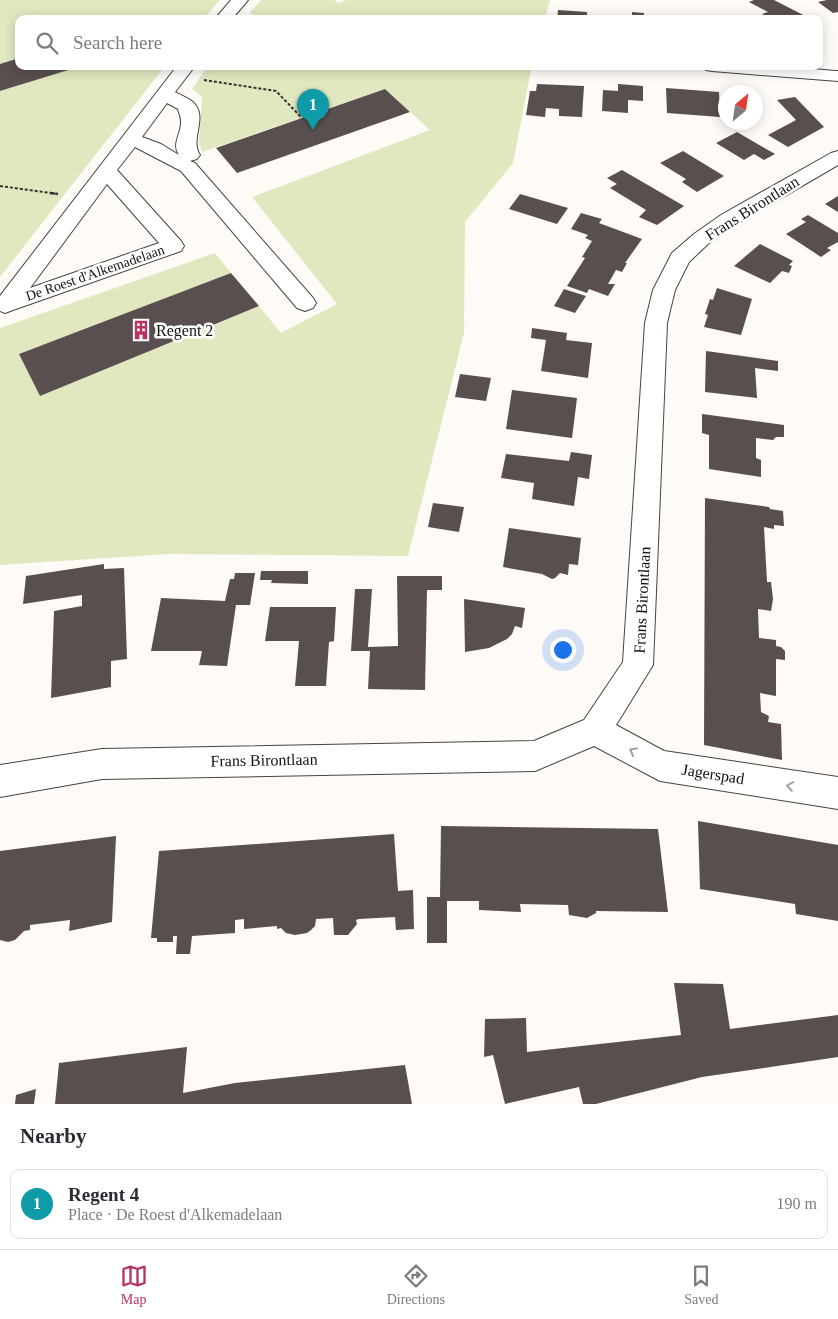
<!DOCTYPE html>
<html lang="en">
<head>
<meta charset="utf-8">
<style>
  body { margin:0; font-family:"Times New Roman",serif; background:#f2f2f3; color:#2b2b33 }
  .compass { position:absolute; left:718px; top:85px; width:45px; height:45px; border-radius:50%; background:#fff; box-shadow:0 2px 12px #0003; rotate:29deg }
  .you { position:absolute; left:562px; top:649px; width:18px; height:18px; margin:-12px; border:4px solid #fff; border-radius:50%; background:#1a73e8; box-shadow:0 0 0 8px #1a73e833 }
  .badge { display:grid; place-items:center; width:32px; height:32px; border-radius:50%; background:#b83264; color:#fff; font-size:16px; font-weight:700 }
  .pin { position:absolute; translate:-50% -41px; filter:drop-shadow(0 1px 2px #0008) }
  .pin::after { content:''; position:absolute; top:26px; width:18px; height:15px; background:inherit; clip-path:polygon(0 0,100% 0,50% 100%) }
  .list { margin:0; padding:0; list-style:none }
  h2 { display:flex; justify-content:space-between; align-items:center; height:65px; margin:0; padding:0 20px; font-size:21px }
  h2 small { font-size:16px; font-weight:400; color:#7c7c81 }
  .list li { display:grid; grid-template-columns:32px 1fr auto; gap:15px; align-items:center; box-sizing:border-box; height:70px; margin:0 10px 10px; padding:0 10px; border:1px solid #e1e1e2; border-radius:10px }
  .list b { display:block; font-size:19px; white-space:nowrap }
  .list p { margin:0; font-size:16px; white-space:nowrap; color:#7c7c81 }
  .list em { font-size:16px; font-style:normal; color:#7c7c81 }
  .icon { flex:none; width:28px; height:28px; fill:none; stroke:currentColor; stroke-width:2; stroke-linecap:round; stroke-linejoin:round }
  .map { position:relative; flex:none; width:838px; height:1104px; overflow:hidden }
  .search { position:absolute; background:#fff; box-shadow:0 2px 12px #0003; left:15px; right:15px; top:15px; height:55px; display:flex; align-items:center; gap:12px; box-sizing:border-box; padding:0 18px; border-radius:10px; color:#7c7c81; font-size:19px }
  .sheet { height:145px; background:#fff }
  nav { display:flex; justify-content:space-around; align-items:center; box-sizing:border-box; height:70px; border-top:1px solid #e1e1e2; background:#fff; font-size:14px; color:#7c7c81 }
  nav a { display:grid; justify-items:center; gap:2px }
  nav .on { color:#b83264 }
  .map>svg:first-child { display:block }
  .green { fill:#e1e8c0 }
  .building { fill:#594f4e }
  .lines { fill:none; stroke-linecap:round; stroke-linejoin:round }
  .minor-casing { stroke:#444; stroke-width:2 }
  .path-far1 { stroke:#333; stroke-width:2; stroke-dasharray:3 2; stroke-linecap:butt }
  .path { stroke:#333; stroke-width:2.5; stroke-dasharray:4.5 2; stroke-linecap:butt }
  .minor { fill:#fff; fill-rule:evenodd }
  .oneway { stroke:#a0a0a0 }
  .labels { text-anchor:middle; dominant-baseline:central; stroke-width:5; stroke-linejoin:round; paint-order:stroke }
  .far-street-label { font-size:14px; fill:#111; stroke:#fff }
  .street-label { font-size:16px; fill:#111; stroke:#fff }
  .poi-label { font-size:16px; fill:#111; stroke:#fff; text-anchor:start }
</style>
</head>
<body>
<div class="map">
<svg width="838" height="1104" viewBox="0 0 838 1104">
  <rect width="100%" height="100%" fill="#fefaf6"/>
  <path class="green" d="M0,0H220L203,19H19V58L0,64Z
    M261,0H334L338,3L347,0H550L545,19H277L256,17L250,12Z
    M80,66H165L0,277V91Z
    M208,66H486L531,70L513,163L465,222L464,333L408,556L168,554L0,565V328L215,253L231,273L19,354L40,396L259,306L281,333L337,304L252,197L430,130L385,89L202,152L199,142L202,97L192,89Z"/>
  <path class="building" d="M754,0H774L811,19H782L774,15L768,18L762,14L768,12L749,2Z
    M827,0H838V12L833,13L818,2Z
    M558,10L587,12V19H557Z
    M632,12L644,13V19H632Z
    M19,58V66L78,67L0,91V64Z
    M537,84L584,86L582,117L559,116V109L546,108L545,117L526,115L530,91H536Z
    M618,84L643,86V101L628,100V113L602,111L603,90L618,91Z
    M666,88L719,92L720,117L667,113Z
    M385,89L410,112L237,173L216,148Z
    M795,97L824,127L788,147L768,135L796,120L777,100Z
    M737,132L775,154L764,160L754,154L744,160L716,143Z
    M683,151L724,176L697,192L682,182L686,179L660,163Z
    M622,170L684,206L657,225L639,217L646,210L610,188L617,184L607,178Z
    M520,194L568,208L557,224L509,209Z
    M838,196V212L825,204Z
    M581,213L602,219L599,223L642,239L625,263H627L622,272L616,270L608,284H615L608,296L589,289L587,293L567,286L585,258L582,257L592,241L585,238L588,235L571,229Z
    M808,215L838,233V242L827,248L831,250L821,257L786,234L806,222L801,219Z
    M760,244L793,261L789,265L792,266L789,273L782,271L770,283L734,266Z
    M231,273L259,306L40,396L19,354Z
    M717,288L752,299L741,335L704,327L708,315L705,314L710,299L713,300Z
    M564,289L586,296L575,313L554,306Z
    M532,328L567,333L566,340L592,343L588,378L541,371L546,340L531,338Z
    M706,351L778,361V371L755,368L757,398L705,392Z
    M460,374L491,378L486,401L455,397Z
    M512,390L577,398L572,438L506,429Z
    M702,414L784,425V437H776L773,440L756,438V458L761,460V477L709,469V435L702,433Z
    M571,452L592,455L589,479L578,477L574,506L532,499L534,483L501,478L506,454L569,461Z
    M705,498L769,507L770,509L783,511L784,526L774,525V529L764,527L767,582H771L773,599L771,611L758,609L759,638L776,640V646L781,647L785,651V660L776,659V696L760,693L761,712L769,716L768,722L781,724L782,760L704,745Z
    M433,503L464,507L459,532L428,527Z
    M509,528L581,538L578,565L569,564L568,575L560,573L555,578L552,579L542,574L503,567Z
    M104,564V569L124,568L127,659L111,661V687L51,698L54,611L82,606V595L23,604L26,576Z
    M261,571H308V584L271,583L272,580H260Z
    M235,573H255L250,605H236L227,666L199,665L202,651H151L161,598L225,601L230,579H234Z
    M397,576H442V590H427L425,690L368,689L370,651H351L355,589H372L368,647L398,646Z
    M464,599L525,608L522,628L515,626L512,634L507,639L489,648L465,652Z
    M270,607H336L334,641L329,642L326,686H295L299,641H265Z
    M698,821L838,845V921L796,914L795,904L700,889Z
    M441,826L658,829L668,912L596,911V913L587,918L569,915L568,905L520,904L521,912L479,910V901H447V943H427V897H440Z
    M394,834L398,891L413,890L414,929L396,930L395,917L359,919L356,920L357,924L348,935H334L333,918L316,919L315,926L311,930L307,933L295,935L286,933L281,928L277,929V926L244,929V919L235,920V933L192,936L190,954H176L177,936H173V942H157V938H151L159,851Z
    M116,836L112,922L69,931L70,920L30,925V930L24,931L15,940L8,942L0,940V851Z
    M674,983L723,984L730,1029L838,1015V1057L702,1077L596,1104H583L579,1087L505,1104L493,1055L484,1057L485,1019L526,1018L527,1052L681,1035Z
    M187,1047L183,1093L235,1083L405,1065L412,1104H55L59,1063Z
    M36,1089L34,1104H15L16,1095Z"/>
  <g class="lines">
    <defs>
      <path id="minor" d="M231,0H248L232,19H215Z
        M177,66H195L175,92C181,95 188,98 193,102C209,118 189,139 200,155L197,159L190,161L195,163L313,298L316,303L313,308L305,311L297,308L181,171L135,147L117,170L181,241L184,246L181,251L13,310L5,313L0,311V296ZM167,103L178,109C179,113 181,117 181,121C182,133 171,144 179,155L161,144L142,137ZM107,184L159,243L30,288Z
        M703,66H780L835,71H838V81L712,71L706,70Z
        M838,151V165L735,225L708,244L689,262L675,290L667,323L653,665L616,725L664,751L838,777V809L660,781L594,746L535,771L102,779L0,797V765L102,749L534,741L584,720L623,662L645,323L653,290L672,253L694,234L721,215L831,153Z"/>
    </defs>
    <use href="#minor" class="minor-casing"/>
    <path class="path-far1" d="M157,19H182
      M204,80L276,91L301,117
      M0,186L58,194"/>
    <path class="path" d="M50,193L58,194"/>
    <use href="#minor" class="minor"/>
  </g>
  <defs><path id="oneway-chevron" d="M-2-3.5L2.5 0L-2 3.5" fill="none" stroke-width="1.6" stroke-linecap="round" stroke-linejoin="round" transform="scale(1.25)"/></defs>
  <g class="oneway">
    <use href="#oneway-chevron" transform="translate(633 751) rotate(-151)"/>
    <use href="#oneway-chevron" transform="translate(790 786) rotate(-171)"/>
  </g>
  <defs>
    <symbol id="building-bare" viewBox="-9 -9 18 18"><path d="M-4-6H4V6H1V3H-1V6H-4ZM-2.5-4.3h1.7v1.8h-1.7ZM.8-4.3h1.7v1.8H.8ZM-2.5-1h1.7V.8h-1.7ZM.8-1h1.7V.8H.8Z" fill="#b83264" stroke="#fff" stroke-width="2.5" paint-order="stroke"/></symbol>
  </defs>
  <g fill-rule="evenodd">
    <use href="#building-bare" x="127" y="316" width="28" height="28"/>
  </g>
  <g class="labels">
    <g class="far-street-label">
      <text transform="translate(95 273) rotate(-19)">De Roest d'Alkemadelaan</text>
    </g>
    <g class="street-label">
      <text transform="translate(752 208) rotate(-32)">Frans Birontlaan</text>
      <text transform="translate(642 600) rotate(-87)">Frans Birontlaan</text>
      <text transform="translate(264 760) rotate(-1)">Frans Birontlaan</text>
      <text transform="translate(713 774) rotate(9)">Jagerspad</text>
    </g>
    <g class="poi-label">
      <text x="156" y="330">Regent 2</text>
    </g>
  </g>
</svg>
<svg class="compass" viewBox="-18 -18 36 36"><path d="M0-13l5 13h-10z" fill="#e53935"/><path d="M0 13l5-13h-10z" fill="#7c7c81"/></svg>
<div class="you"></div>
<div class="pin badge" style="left:313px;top:130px;background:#0f9aa8">1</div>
<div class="search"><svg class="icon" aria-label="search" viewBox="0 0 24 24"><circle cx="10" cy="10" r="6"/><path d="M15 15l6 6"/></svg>Search here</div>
</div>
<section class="sheet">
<h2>Nearby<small></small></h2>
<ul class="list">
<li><span class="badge" style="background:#0f9aa8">1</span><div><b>Regent 4</b><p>Place · De Roest d'Alkemadelaan</p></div><em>190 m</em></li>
</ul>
</section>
<nav>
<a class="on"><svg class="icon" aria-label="map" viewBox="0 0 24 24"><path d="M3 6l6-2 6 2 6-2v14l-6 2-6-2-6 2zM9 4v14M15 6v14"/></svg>Map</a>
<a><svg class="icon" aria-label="directions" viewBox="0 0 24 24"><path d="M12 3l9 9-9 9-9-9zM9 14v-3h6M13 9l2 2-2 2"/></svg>Directions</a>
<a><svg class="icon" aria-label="saved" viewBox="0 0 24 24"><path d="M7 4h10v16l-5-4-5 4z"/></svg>Saved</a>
</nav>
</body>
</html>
